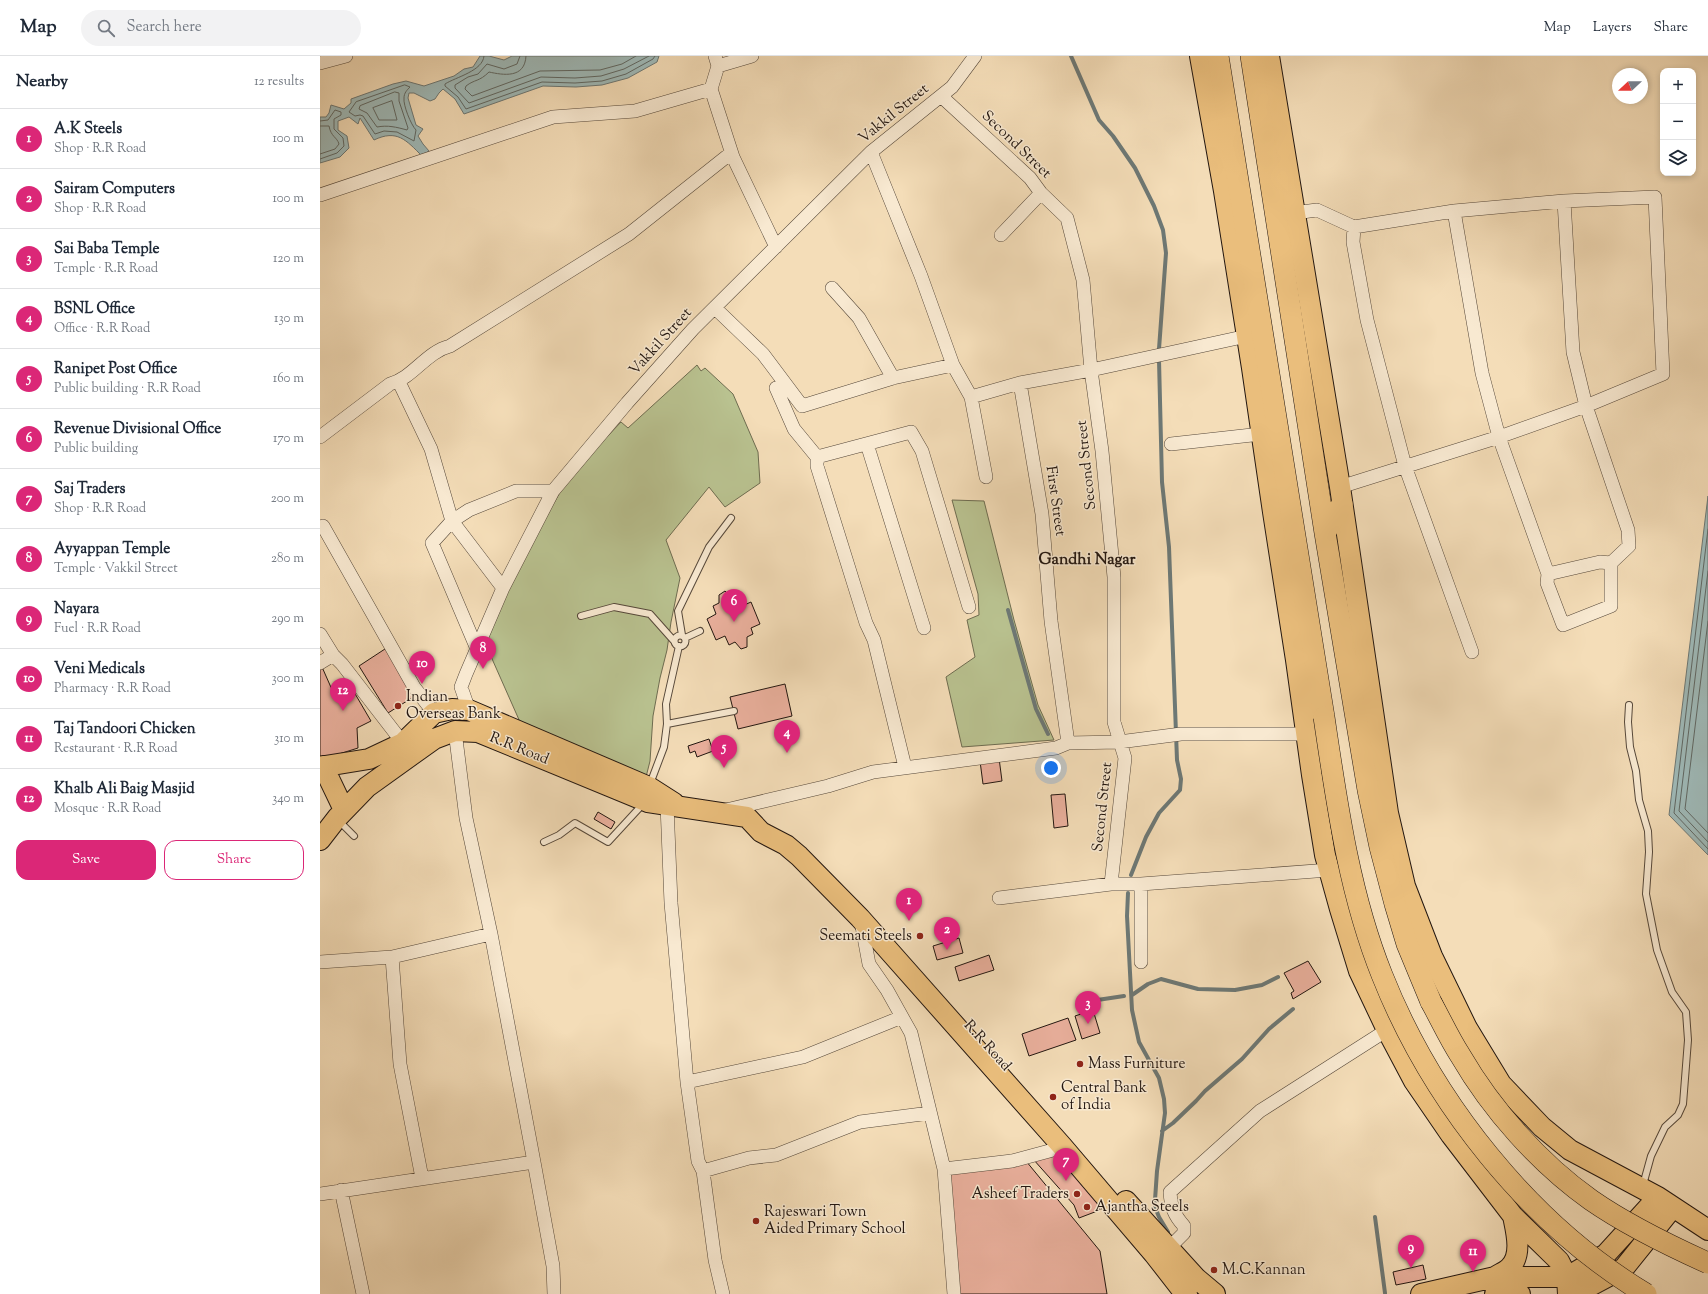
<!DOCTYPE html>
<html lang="en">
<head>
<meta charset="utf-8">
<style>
  body { margin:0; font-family:"Sorts Mill Goudy",serif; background:#f2f2f3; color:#1f2937 }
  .controls { position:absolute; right:12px; top:12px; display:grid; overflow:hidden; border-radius:8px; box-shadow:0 2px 6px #0003 }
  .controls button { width:36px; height:36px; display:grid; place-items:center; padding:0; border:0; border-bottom:1px solid #e0e1e3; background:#fff; color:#1f2937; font:20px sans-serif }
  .compass { position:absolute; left:1292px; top:12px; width:36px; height:36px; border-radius:50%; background:#fff; box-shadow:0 2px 6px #0003; rotate:248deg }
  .you { position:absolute; left:731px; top:712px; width:14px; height:14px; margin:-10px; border:3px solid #fff; border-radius:50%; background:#1a73e8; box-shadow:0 0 0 6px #1a73e833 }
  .badge { display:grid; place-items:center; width:26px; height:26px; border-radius:50%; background:#db2777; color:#fff; font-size:13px; font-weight:700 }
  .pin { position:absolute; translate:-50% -33px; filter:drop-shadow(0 1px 2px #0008) }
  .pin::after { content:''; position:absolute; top:21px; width:14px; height:12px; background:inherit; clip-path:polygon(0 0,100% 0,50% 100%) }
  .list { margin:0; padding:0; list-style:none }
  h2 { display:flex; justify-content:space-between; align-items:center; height:52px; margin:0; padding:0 16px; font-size:17px }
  h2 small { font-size:13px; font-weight:400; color:#747a83 }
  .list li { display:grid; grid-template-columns:26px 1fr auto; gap:12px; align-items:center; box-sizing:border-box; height:60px; padding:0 16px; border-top:1px solid #e0e1e3 }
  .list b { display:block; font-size:15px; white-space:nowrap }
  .list p { margin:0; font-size:13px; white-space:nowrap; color:#747a83 }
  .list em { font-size:13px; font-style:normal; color:#747a83 }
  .actions { display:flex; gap:8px; padding:12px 16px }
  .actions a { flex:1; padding:9px 0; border:1px solid #db2777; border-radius:12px; text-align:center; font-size:14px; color:#db2777 }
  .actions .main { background:#db2777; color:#fff }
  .icon { flex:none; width:22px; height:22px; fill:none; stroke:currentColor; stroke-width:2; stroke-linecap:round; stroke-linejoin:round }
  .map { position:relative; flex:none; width:1388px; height:1238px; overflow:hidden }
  header { display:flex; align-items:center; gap:24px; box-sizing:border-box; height:56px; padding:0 20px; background:#fff; border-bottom:1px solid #e0e1e3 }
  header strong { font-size:19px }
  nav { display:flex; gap:22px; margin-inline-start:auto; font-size:14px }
  .search { width:280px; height:36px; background:#f2f2f3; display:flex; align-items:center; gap:10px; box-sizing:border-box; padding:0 14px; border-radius:22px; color:#747a83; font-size:15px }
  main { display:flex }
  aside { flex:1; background:#fff }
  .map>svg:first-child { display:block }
  .green { fill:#b9c290; stroke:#6e6c50 }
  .water { fill:#9fbab9; stroke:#6d7875 }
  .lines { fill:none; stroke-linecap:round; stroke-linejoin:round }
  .shore { stroke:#606864; stroke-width:1 }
  .stream { stroke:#6d7875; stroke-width:4 }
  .building { fill:#eab09d; stroke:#221610 }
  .service-casing { stroke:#56483a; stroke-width:8 }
  .minor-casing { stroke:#56483a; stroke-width:14 }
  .primary-casing { stroke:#221610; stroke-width:22 }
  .trunk-casing { stroke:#221610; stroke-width:22 }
  .service { stroke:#f8e9d1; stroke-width:6 }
  .minor { stroke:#f8e9d1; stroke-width:13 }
  .primary { stroke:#eabe7c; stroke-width:20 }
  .trunk { stroke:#eabe7c; stroke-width:21 }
  .trunk-bridge-casing { stroke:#221610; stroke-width:22; stroke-linecap:butt }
  .trunk-bridge { stroke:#eabe7c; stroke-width:21 }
  .poi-dot { fill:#8f2418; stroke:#f8e9d1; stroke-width:1.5 }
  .labels { text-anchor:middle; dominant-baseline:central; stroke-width:3; stroke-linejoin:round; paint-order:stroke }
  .street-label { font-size:15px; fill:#221610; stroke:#f8e9d1 }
  .poi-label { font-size:15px; fill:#221610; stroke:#f8e9d1; text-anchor:start }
  .neighbourhood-label { font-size:16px; font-weight:bold; fill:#221610; stroke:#f8e9d1 }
</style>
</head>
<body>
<header>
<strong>Map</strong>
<div class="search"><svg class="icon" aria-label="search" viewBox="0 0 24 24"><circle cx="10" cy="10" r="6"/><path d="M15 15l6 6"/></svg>Search here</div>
<nav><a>Map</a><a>Layers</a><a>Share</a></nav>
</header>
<main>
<aside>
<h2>Nearby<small>12 results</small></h2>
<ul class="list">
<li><span class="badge">1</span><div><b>A.K Steels</b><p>Shop · R.R Road</p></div><em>100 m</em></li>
<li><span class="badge">2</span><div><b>Sairam Computers</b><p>Shop · R.R Road</p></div><em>100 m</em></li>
<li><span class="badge">3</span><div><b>Sai Baba Temple</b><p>Temple · R.R Road</p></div><em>120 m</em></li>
<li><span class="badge">4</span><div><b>BSNL Office</b><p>Office · R.R Road</p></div><em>130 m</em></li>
<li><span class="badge">5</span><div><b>Ranipet Post Office</b><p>Public building · R.R Road</p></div><em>160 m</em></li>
<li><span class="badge">6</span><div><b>Revenue Divisional Office</b><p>Public building</p></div><em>170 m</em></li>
<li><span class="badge">7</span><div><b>Saj Traders</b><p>Shop · R.R Road</p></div><em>200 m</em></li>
<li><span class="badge">8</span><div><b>Ayyappan Temple</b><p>Temple · Vakkil Street</p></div><em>280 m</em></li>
<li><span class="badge">9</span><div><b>Nayara</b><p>Fuel · R.R Road</p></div><em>290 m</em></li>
<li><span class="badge">10</span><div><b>Veni Medicals</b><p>Pharmacy · R.R Road</p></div><em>300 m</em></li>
<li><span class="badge">11</span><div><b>Taj Tandoori Chicken</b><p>Restaurant · R.R Road</p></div><em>310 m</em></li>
<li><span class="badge">12</span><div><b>Khalb Ali Baig Masjid</b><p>Mosque · R.R Road</p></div><em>340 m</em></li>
</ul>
<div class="actions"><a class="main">Save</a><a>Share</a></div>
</aside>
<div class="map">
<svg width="1388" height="1238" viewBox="0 0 1388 1238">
  <rect width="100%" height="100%" fill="#f4ddb8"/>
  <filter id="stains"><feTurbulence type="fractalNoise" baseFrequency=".005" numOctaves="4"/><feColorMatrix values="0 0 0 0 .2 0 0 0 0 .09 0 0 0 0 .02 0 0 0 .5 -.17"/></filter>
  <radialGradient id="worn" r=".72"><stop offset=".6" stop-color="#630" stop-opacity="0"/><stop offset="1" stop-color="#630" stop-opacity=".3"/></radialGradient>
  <path class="green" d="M377,309L381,315L385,312L413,338L438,396L440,427L405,451L389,431L346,484L360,522L351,566L347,594L340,622L333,660L330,705L326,721L200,666L169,596L159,590L197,510L249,421L301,366L308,372Z
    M632,444L664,445L694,564L718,649L734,684L642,691L626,621L655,601L647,564L659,559L658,538Z"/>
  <path class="water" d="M160,0H169L184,4L192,0H339L337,6L308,22L282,29L256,31L223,30L144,58L135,43L123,33L119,37L115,43L110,45L94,37H89L88,42L96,69L103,73L98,80L103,88L109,95L102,100C86,84 77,73 54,84L40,62L38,68L29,61L18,65V74L27,80L29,92L20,101L0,107V61H6L9,57L11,49L24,53L31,47V43L73,28L86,25L104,30L134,20L144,13L153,11Z
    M1388,440V799L1349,759Z"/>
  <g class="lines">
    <path class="shore" d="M164,0C163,15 136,21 125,28V30L138,41L146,53L222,26L255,27L282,25L306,18L333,3L335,0
      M200,0L197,8L184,13L167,8L158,18L148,21L135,29V32L149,47L221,21L255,22L281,20L304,13L329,0
      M206,0C205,23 183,19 169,16C159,26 155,23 146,30L145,33L152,40L220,15L280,14L302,8L316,0
      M85,29L90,31C87,34 84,37 84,42C83,49 91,69 96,74L94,85L77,76L64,75L55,78L43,60L40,59L35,60L29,56L36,46Z
      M75,36L79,37V45L88,72L87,74C76,71 68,69 57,71L47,57L39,53L40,50Z
      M72,45L77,64H59L53,52Z
      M0,65L8,64L15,54L21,56V59L14,63V73L23,82L24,90L17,97L0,103
      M0,70H9C11,81 17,81 19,88L15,93L0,98
      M1388,473L1354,757L1388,793
      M1388,515L1359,755L1388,786
      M1388,565L1365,753L1388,777"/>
    <path class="stream" d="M751,0L779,64L793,80L815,112L834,150L843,174L846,197L839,293
      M688,554L716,653L728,678
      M811,819L826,781L839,757L860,734L861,723L857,704L849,491L842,426L839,304
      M808,837L807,860L812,954L819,986L839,1022L844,1043L845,1057L837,1115L835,1144V1151L839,1161L848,1176
      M812,939L828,928L841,923L878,933L915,934L942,929L958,921
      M764,946L804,940
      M842,1075L853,1067L876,1045L885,1035L922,1003L949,973L973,953
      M1055,1161L1065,1237"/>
  </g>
  <path class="building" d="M405,535L412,542L418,540L422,550L431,546L440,568L431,572L433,578L427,581V591L421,593L415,586L409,589L405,580L396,584L387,563L396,558L393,550L399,547V539Z
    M68,591L98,638L68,657L39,610Z
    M2,611L17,645L34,636L51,665L37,672L38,692L0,704V612Z
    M465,628L472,660L418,673L410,641Z
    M389,683L393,695L377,701L375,695L370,697L368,690Z
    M679,702L682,725L663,728L660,705Z
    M745,738L748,770L734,772L731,739Z
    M278,756L295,766L291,773L274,763Z
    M639,882L643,897L617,904L613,890Z
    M669,899L674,914L639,925L635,911Z
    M988,905L1001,926L973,943L971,937L974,935L964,917Z
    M773,954L780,977L762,983L755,960Z
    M748,962L756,984L709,1000L702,978Z
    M736,1099L776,1142L780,1154L759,1162L754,1149L713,1103Z
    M706,1105L780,1195L787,1238H639L627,1116Z
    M1103,1209L1106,1223L1076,1229L1073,1216Z"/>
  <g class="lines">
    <defs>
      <path id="service" d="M261,560L294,551L330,558L354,585
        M362,579L358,555L389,491L411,462
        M354.5 585a5.5 5.5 0 1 1 11 0a5.5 5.5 0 1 1-11 0Z
        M365,582L380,575
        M1309,649L1308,666L1310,691L1316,715L1319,744L1328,775L1329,796L1326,838L1337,894L1352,936L1366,956L1368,984L1363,1048L1358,1059L1345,1071L1331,1100L1323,1129
        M347,668L414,655
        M330,728L344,691L347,668L346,648L359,590
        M19,765L34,780
        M224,786L239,779L255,767L288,786L323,748"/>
      <path id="minor" d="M395,0L398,10L391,33L413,101L456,191
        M0,7L26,0
        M398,10L432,0
        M621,40L710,122L721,137L747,162L763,224L771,314L782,395L794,521V666L805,702L791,828
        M551,96L601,220L633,309L651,341L666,421
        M0,139L233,61L315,55L391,33
        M1134,155L1162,317L1179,381L1228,518L1227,527L1243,569L1291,550V507
        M974,157L997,154L1034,171L1134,155L1244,145L1335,141L1343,318L1266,350L1179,381L1020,431
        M1034,171L1033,186L1047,264L1085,410L1152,596
        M681,179L721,137
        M512,232L539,262L573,322
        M395,252L443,298L482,350L573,322L633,309
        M79,326L111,393L132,465L183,532
        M700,327L722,458L731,565L748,687
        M456,332L474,373L497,401V410L546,567L554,584L585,711
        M651,341L700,327L771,314L927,280
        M0,381L70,328C93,322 106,296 130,290L309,178L411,97
        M547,388L604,572
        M851,388L941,378
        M497,401L591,376L602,395L649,551
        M3,470L94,631L114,657
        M1228,518L1280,506L1291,507L1309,490L1308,474L1266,350L1253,296L1244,145
        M0,578L13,599L22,608L83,687
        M157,593L112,487L132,465L149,454L196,435H233
        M0,607L13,599
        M149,654L141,631L146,618L183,532L233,435L307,347L373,273L551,96L632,31L655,0
        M135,675L146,762L171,878L214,1106L233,1210L234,1238
        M347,749L351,847L367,1026L378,1105L383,1115L395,1204L403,1238
        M406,754L508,730L553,716L736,692L748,687L799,686L861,678H986
        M821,828V906
        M679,842L791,828H821L1009,814
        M541,865L549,908L567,934L591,977L624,1113L634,1238
        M72,901L80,1008L102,1122
        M0,906L72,901L171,878
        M367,1026L483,1001L582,961
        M624,1113L692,1105L733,1094
        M383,1115L429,1102L456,1099L540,1066L610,1057
        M21,1134L43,1238
        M0,1138L214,1106
        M849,1192L864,1177V1170C854,1159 851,1151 850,1136L940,1055L1067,974"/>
      <path id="primary" d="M880,0L904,135L932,312L953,456L976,604L992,719L1005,799L1020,853L1039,915L1067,974L1094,1025L1131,1079L1193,1160L1239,1205L1247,1221L1248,1238
        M949,0L1020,431L1068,757L1085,830L1112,900L1147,972L1181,1028L1222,1071L1250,1094L1338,1141L1388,1174
        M3,710L24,754
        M0,711L49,703L83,687L114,657L132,653L149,654L329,731L354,747
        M0,784L17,762L47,731L114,683L135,675L158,676L328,746L427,761L441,776L466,789L479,800L540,862L742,1090L834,1198L862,1234L867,1238
        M806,1145L876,1222L895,1238
        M1175,1221C1179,1218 1185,1216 1189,1212C1203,1200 1196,1175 1193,1160
        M1101,1238L1175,1221H1247L1286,1198L1338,1141
        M1175,1238H1200
        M1255,1238L1304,1212L1353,1151"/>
      <path id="trunk" d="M898,0L1004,661
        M931,0L1005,477L1048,734L1060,791L1075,848L1087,888L1111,946
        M1005,477L1022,448"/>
    </defs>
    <use href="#service" class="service-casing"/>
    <use href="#minor" class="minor-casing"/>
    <use href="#primary" class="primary-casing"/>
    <use href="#trunk" class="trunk-casing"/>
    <use href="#service" class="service"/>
    <use href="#minor" class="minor"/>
    <use href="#primary" class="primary"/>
    <use href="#trunk" class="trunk"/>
    <defs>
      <path id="trunk-bridge" d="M1004,661C1017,748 1029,837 1062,919C1112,1045 1209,1168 1326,1238
        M1111,946C1121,964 1129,982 1140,999C1172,1054 1219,1107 1271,1144C1307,1169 1348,1189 1388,1207"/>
    </defs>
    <use href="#trunk-bridge" class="trunk-bridge-casing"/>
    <use href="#trunk-bridge" class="trunk-bridge"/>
  </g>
  <g class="poi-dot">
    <circle cx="78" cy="650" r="4"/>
    <circle cx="600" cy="880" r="4"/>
    <circle cx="760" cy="1008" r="4"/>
    <circle cx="733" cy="1041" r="4"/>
    <circle cx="757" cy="1138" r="4"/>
    <circle cx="767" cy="1151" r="4"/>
    <circle cx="436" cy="1165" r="4"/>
    <circle cx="894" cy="1214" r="4"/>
  </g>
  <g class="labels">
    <g class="street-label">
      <text transform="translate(574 58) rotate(-39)">Vakkil Street</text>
      <text transform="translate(696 89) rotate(44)">Second Street</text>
      <text transform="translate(341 286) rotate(-48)">Vakkil Street</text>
      <text transform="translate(767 409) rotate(-96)">Second Street</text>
      <text transform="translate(735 445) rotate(82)">First Street</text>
      <text transform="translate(199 693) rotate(22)">R.R Road</text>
      <text transform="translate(783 751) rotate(-84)">Second Street</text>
      <text transform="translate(667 990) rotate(48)">R.R Road</text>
    </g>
    <g class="poi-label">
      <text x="86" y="641">Indian<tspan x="86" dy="17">Overseas Bank</tspan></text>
      <text x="592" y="880" text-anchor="end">Seemati Steels</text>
      <text x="768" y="1008">Mass Furniture</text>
      <text x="741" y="1032">Central Bank<tspan x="741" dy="17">of India</tspan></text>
      <text x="749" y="1138" text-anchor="end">Asheef Traders</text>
      <text x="775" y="1151">Ajantha Steels</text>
      <text x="444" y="1156">Rajeswari Town<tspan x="444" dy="17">Aided Primary School</tspan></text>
      <text x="902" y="1214">M.C.Kannan</text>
    </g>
    <g class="neighbourhood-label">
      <text x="767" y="504">Gandhi Nagar</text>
    </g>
  </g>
  <rect width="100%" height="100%" filter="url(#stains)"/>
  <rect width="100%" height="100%" fill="url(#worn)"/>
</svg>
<div class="controls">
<button>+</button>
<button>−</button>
<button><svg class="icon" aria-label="layers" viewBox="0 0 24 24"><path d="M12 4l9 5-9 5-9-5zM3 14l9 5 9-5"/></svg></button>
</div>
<svg class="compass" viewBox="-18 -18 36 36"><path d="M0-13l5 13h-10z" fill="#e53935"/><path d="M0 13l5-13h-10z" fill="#747a83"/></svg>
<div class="you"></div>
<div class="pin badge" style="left:589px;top:865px">1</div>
<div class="pin badge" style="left:627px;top:894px">2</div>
<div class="pin badge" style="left:768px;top:968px">3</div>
<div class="pin badge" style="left:467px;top:697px">4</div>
<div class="pin badge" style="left:404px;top:712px">5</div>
<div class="pin badge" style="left:414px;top:566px">6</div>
<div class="pin badge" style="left:746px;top:1125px">7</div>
<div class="pin badge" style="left:163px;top:613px">8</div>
<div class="pin badge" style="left:1091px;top:1212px">9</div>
<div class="pin badge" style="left:102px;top:628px">10</div>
<div class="pin badge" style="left:1153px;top:1216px">11</div>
<div class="pin badge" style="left:23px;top:655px">12</div>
</div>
</main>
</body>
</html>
